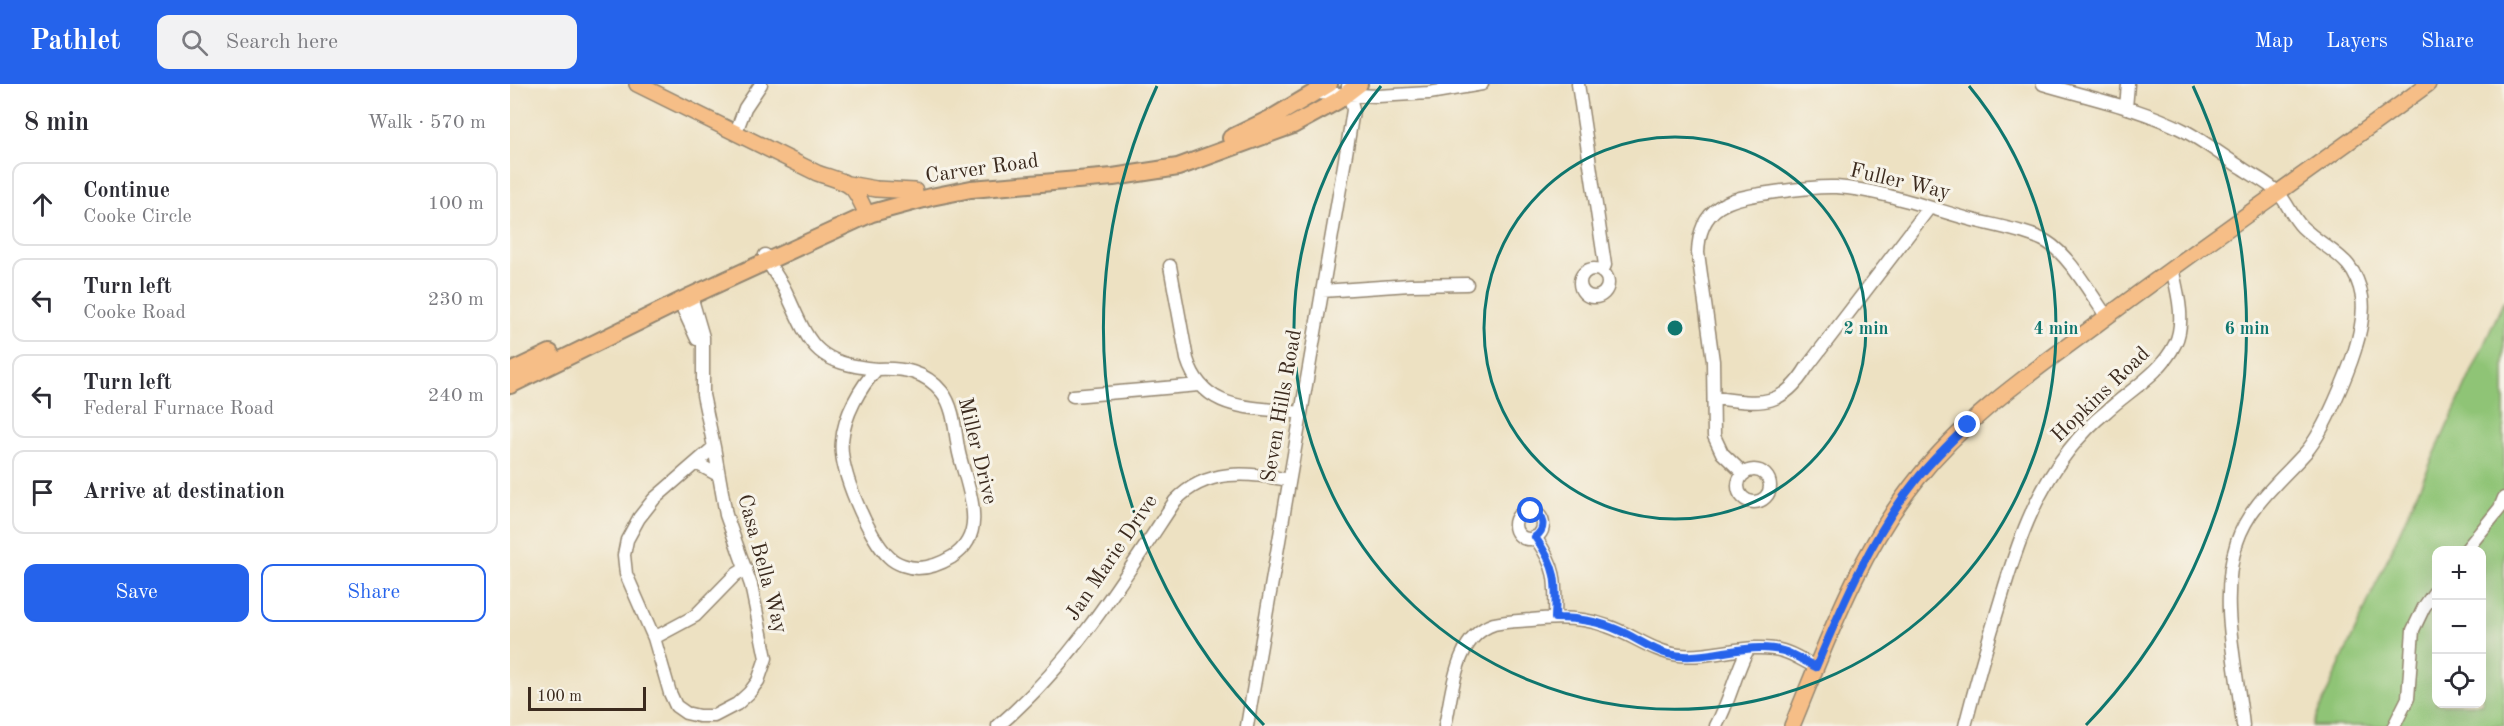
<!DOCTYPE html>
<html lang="en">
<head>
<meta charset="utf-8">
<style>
  body { margin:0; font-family:"Old Standard TT",serif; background:#f2f2f3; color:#2b2b33 }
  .controls { position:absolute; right:18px; bottom:18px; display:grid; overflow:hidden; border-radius:12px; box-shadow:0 6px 24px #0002 }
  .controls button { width:54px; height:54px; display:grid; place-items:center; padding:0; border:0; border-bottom:2px solid #e1e1e2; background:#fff; color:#2b2b33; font:30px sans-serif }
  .scale { position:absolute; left:18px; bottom:15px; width:118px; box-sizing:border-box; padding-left:6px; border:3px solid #3b2a1e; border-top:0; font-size:16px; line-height:21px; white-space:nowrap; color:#3b2a1e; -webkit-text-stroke:4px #f7f3e8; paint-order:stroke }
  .stop { position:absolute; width:18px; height:18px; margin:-14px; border:4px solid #2563eb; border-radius:50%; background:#fff }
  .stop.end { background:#2563eb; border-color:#fff; box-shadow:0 2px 6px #0008 }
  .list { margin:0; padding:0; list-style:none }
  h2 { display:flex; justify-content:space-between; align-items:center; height:78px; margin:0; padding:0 24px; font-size:26px }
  h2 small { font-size:20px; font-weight:400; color:#7c7c81 }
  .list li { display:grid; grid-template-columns:39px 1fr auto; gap:18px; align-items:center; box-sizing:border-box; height:84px; margin:0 12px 12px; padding:0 12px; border:2px solid #e1e1e2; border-radius:12px }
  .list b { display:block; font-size:22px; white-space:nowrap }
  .list p { margin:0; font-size:20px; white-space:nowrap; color:#7c7c81 }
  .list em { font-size:20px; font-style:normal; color:#7c7c81 }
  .actions { display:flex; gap:12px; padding:18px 24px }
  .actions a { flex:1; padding:14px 0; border:2px solid #2563eb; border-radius:12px; text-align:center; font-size:21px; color:#2563eb }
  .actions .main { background:#2563eb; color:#fff }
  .icon { flex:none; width:33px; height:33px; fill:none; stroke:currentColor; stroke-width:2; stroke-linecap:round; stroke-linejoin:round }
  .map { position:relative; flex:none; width:1994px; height:642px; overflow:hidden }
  header { display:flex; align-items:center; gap:36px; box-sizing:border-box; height:84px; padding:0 30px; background:#2563eb; color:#fff }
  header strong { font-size:28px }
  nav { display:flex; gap:33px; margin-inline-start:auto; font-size:21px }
  .search { width:420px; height:54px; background:#f2f2f3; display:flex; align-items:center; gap:15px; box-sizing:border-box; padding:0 21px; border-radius:12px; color:#7c7c81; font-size:22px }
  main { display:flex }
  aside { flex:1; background:#fff }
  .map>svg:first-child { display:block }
  .green { fill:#8fc476; stroke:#65774a; stroke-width:1.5; fill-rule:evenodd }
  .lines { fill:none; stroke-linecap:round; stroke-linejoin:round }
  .minor-casing { stroke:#948670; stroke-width:15 }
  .major-casing { stroke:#948670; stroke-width:18 }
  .highway-casing { stroke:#948670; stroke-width:20 }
  .minor { stroke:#fff; stroke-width:12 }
  .major { stroke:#f6be87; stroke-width:15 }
  .highway { stroke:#f6be87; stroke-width:16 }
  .route { stroke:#2563eb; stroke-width:8 }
  .ring { fill:none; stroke:#0f766e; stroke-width:3 }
  .labels { text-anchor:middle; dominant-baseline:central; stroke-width:6; stroke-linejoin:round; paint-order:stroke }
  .street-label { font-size:21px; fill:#3b2a1e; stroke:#f7f3e8 }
  .centre { fill:#0f766e; stroke:#f7f3e8; stroke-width:3 }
  .ring-label { font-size:18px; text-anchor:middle; font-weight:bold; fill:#0f766e; stroke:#f7f3e8; stroke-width:6; stroke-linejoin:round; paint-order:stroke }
</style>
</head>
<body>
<header>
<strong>Pathlet</strong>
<div class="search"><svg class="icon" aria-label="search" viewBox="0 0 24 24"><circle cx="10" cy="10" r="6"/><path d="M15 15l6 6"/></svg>Search here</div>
<nav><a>Map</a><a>Layers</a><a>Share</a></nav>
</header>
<main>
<aside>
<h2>8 min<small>Walk · 570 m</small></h2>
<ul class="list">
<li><svg class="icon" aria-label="ahead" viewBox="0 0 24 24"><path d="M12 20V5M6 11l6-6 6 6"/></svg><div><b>Continue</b><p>Cooke Circle</p></div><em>100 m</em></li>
<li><svg class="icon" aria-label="left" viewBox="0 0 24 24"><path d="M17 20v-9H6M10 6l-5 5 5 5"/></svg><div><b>Turn left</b><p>Cooke Road</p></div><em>230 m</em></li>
<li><svg class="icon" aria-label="left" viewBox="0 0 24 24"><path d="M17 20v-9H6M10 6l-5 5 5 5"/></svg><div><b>Turn left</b><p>Federal Furnace Road</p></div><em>240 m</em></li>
<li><svg class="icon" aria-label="arrive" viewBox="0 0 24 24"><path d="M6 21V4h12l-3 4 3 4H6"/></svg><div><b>Arrive at destination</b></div></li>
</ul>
<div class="actions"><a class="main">Save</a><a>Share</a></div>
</aside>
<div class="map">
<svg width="1994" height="642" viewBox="0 0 1994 642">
  <rect width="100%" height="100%" fill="#f7f3e8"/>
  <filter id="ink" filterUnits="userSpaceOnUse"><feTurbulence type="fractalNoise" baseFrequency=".0167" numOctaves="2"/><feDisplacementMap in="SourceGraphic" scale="12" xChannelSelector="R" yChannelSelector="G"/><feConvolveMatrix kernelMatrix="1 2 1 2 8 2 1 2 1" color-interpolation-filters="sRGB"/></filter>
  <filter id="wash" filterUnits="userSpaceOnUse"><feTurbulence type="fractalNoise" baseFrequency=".008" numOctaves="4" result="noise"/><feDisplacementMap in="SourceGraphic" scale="24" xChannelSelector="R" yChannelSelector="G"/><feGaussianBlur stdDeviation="1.35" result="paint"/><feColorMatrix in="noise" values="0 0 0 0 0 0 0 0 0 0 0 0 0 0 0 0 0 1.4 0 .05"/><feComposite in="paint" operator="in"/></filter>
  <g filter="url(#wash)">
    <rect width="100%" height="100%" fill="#ede1c2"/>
    <path class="green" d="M1994,216V642H1802ZM1926,466H1972V620H1926Z"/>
  </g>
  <g filter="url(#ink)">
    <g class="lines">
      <defs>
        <path id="minor" d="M1068,0L1095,181L1092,188
          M1533,0C1580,14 1631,24 1675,47C1695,58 1713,72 1732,84C1743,92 1760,99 1769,110C1778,120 1782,133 1792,143C1818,168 1845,172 1852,213C1857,243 1837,290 1825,317C1817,335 1808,354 1796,368C1771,396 1739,421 1727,458C1708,516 1727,583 1733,642
          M806,9L868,12L919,9L972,0
          M1616,24L1618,0
          M226,48L235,24L251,0
          M255,171C260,184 270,195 276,208C300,260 303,279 367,285C350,303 334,332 332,357C328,384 359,455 379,473C386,480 399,484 408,484C421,484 432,479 442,473C480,449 457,404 449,369C445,351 445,324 432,308C415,287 393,284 367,285
          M660,182L677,275C694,330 744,322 791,329
          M1070 199a14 14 0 1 1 28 0a14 14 0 1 1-28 0Z
          M812,207L900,201L957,200
          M181,212L193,253V311L204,363L216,431L241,501L256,574L248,597L239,609L227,620L204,632H189L176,629L166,622L160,609L144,554L116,490L114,471L117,456L129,434L144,415L204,363
          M170,218L187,255
          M563,312L689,301
          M1204,314C1248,319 1271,326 1297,283L1419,124
          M186,379L208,391
          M1228 402a16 16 0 1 1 32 0a16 16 0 1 1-32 0Z
          M1234,390L1212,369L1204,352L1203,277L1188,169C1189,122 1219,114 1258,109C1280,106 1304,102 1326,103C1371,106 1416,123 1459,135C1480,141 1519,147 1537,158C1560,172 1581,211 1597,233
          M1005 441a14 14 0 1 1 28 0a14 14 0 1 1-28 0Z
          M1025,453C1047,484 1046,497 1045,534
          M1956,466L1990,424L1994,414
          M144,554L185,532L225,491L236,484
          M488,642C562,579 612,497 665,417C696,384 738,388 779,396
          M737,642L838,58L843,26L838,2
          M935,642C943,608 944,553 984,540C996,537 1009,537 1021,536C1047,533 1072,533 1097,542C1122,550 1143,568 1169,571C1204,575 1239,557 1273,567C1284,570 1295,578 1306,583
          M1206,642C1220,617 1225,589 1238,565
          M1455,642C1466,599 1478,557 1491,515C1507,461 1524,410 1559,366C1570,352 1583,338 1597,327C1620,306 1651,289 1665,260C1676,238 1667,206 1662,184
          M1884,642L1898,614L1903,546L1914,523L1926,506"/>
        <path id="major" d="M127,0L307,89C342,101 342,97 357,131
          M338,100L366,105L405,107
          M1282,642C1317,557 1349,467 1408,394C1457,332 1524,287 1587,240C1696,158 1809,81 1918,0"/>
        <path id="highway" d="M721,54L762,34L819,0
          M0,288L40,269
          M0,301L181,212L362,129L421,113L461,105L603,93L668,83L783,41L827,17L849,0"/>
      </defs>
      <use href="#minor" class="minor-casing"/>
      <use href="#major" class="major-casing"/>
      <use href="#highway" class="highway-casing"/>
      <use href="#minor" class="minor"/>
      <use href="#major" class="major"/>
      <use href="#highway" class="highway"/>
    </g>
  </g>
  <g class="lines" filter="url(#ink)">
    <path class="route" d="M1021,427C1035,432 1036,445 1025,453C1047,483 1047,498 1045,534C1067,534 1088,537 1108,546C1125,553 1140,565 1158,570C1197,579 1235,556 1273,567C1284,570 1295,578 1306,583C1334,517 1362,451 1407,395C1423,375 1440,359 1458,341"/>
  </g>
  <g class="ring">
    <circle cx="1165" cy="244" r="191"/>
    <path d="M1459 2A381 381 0 1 1 871 2"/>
    <path d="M754 641A572 572 0 0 1 647 2M1683 2A572 572 0 0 1 1576 641"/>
  </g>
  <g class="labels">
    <g class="street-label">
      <text transform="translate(472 85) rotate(-8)">Carver Road</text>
      <text transform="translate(1390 98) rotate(13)">Fuller Way</text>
      <text transform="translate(1591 311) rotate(-44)">Hopkins Road</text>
      <text transform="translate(772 322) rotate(-80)">Seven Hills Road</text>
      <text transform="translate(467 367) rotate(76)">Miller Drive</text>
      <text transform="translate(602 474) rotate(-56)">Jan Marie Drive</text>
      <text transform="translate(252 480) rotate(75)">Casa Bella Way</text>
    </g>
  </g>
  <circle cx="1165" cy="244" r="9" class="centre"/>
  <g class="ring-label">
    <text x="1356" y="250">2 min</text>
    <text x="1546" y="250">4 min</text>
    <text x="1737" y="250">6 min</text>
  </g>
</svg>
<div class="controls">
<button>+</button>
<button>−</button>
<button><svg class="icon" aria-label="locate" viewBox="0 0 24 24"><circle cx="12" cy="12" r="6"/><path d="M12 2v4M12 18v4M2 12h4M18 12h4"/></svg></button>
</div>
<div class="scale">100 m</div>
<div class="stop" style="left:1021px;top:427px"></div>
<div class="stop end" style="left:1458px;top:341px"></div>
</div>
</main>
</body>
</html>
